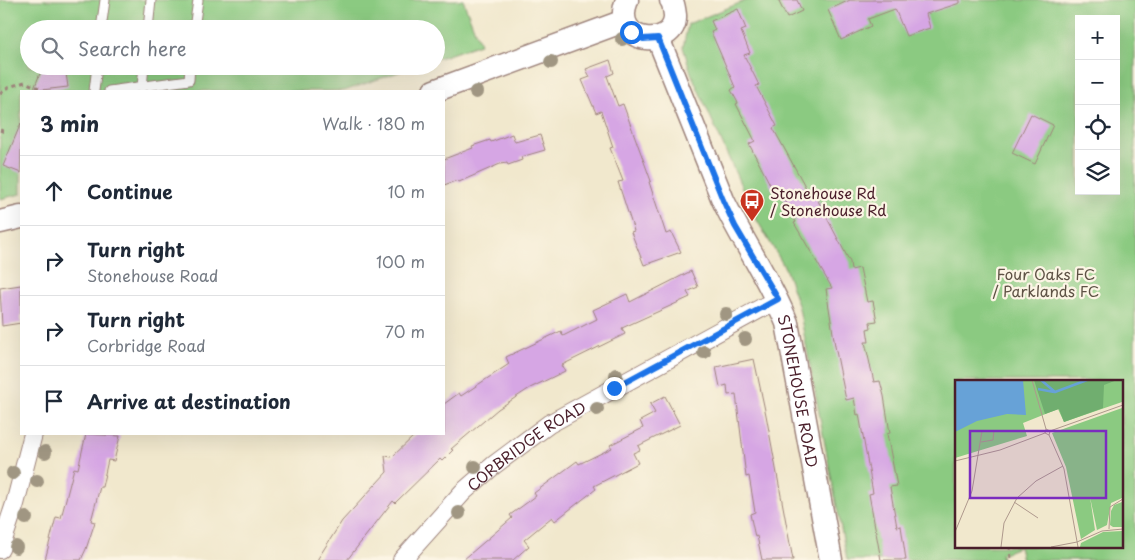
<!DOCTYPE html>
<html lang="en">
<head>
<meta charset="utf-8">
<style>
  body { margin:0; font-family:"Playpen Sans",sans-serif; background:#f6f6f7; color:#1f2937 }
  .controls { position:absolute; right:15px; top:15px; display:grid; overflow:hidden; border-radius:0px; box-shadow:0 5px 20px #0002 }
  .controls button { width:45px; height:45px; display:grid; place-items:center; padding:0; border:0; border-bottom:1px solid #e0e1e3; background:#fff; color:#1f2937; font:25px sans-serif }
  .stop { position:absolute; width:15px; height:15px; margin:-11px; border:4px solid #1a73e8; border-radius:50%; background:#fff }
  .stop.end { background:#1a73e8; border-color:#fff; box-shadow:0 1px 5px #0008 }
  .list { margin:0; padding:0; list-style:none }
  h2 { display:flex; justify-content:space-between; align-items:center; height:65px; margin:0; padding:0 20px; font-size:21px }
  h2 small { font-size:16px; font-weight:400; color:#747a83 }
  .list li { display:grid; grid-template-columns:32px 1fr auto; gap:15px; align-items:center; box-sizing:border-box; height:70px; padding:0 20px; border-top:1px solid #e0e1e3 }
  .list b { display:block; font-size:19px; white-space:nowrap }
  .list p { margin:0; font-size:16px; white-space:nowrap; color:#747a83 }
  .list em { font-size:16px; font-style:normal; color:#747a83 }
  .icon { flex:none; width:28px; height:28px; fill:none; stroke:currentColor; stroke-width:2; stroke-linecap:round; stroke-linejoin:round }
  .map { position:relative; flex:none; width:1135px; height:560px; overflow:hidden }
  .search { position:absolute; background:#fff; box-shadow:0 5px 20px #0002; left:20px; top:20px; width:425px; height:55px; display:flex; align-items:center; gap:12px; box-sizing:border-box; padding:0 18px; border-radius:28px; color:#747a83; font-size:19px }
  .panel { position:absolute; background:#fff; box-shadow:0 5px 20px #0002; left:20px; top:90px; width:425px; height:345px; border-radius:0px }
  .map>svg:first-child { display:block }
  .green { fill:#8bca81; stroke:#6a7456; fill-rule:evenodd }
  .building { fill:#d6a6e4 }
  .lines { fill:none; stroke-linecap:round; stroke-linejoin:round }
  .service-casing { stroke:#9e847c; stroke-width:11 }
  .minor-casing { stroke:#9e847c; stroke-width:20 }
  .tertiary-casing { stroke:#9e847c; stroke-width:25 }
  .path { stroke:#9e847c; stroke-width:3; stroke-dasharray:4 4; stroke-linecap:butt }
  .service { stroke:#fff; stroke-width:9 }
  .minor { stroke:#fff; stroke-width:18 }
  .tertiary { stroke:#fff; stroke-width:22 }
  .tree { fill:#a09682 }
  .route { stroke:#1a73e8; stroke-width:6 }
  .labels { text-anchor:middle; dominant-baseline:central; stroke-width:4.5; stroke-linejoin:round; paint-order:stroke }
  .poi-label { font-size:15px; fill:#4a1f2b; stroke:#fcf5e5; text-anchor:start }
  .park-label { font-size:15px; fill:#5e5245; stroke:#fcf5e5 }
  .street-label { font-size:15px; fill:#4a1f2b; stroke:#fcf5e5 }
  .inset-river { fill:none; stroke:#67a2d7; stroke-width:2.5 }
  .inset-road { fill:none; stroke:#ae988c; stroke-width:1 }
  .view { fill:#7b2cbf; fill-opacity:0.15; stroke:#7b2cbf; stroke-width:2.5 }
  .inset-edge { fill:none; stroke:#4a1f2b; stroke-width:2.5 }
</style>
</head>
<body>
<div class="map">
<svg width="1135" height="560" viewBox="0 0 1135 560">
  <rect width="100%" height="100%" fill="#fcf5e5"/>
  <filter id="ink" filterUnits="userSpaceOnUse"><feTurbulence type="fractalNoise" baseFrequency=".02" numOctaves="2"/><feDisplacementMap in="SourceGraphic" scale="10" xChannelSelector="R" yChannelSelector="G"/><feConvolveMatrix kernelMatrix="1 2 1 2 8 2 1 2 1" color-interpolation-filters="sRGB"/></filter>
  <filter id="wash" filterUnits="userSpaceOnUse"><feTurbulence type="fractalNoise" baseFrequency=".0096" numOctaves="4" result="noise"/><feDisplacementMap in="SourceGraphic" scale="20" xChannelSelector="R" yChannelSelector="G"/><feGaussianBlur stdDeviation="1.12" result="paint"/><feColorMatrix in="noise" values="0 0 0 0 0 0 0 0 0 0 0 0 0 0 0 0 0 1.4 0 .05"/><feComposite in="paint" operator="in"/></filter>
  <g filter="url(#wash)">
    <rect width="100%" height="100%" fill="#f1e8cd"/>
    <path class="green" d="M0,0H463L480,44L436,59V29H29V66H416L344,91H21V194L0,199Z
      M747,0H1135V560H1022L1019,547L1001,554L1002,560H847L799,308L785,268L754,215L691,73L683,47L688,24ZM1079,19H1116V191H1079ZM956,381H1121V546H956Z"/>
    <g id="blocks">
      <path class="building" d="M778,0H797L802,11L787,18Z
        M850,0H960V3L926,14L930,28L906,36L895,9L868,19L871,26L841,40L828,10Z
        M738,9L746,29L741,31L750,53L744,55L759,85L756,86L777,126L773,128L811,197L815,195L850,262L851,270L860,268L867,302L873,301L877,321L870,322L871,328L867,329L869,342H865L874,382L880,381L884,396L890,433L887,434L897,486L890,487L897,527L901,526L906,560H881L869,494L873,493L859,414L857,415L854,398L846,400L835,346L826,289L832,288L794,223L796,222L778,189L774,192L749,144L755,141L736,104L738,103L731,90L735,87L711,32L715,30L711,21Z
        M610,60L614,73L607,76L618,106L623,104L651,181L649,182L666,234L671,232L681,252L644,265L631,232L634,231L618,182L623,181L610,148L613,147L601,111L596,113L582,80L590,77L586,69Z
        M43,66H65L68,87L33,91Z
        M1031,114L1053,125L1035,164L1012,153Z
        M21,123V173L3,166Z
        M512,134L515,142L540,135L545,150L521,157L522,160L508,165L507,163L500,164L459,182L458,180L444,185V159L473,148L472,146L490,140L491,142Z
        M691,271L698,287L687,292L690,297L622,328L625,334L562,365L565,371L530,388L498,409L451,449L453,450L442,461L440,459L395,503L393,501L347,560H317L342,521L387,472L385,456L392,457L416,434H444V404L459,393L461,396L509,364L506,357L561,331L563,336L597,319L593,310L627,294L630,302Z
        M21,285V323L2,326L0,288Z
        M754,359L766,415L793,560H762L757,536L755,537L750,514L755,512L749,476L746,477L736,394L728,395L727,385L720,387L716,367Z
        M665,396L680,425L638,446L640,450L633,453L638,463L594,486L596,489L555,521L552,517L524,540L529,546L513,560H463L512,518L510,515L536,496L534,493L565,470L577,461L579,464L612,448L610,445L643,428L640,421L655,413L650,404Z
        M86,434L120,436L114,461L108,460L102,487H100L91,521L95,522L86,549L81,560H45L56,517L61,518L74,468L78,469Z"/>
    </g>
  </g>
  <g filter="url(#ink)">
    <use href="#blocks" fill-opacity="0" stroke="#9e847c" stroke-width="1"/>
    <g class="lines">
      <defs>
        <path id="service" d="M101,29L105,0
          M148,29L151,0
          M194,29L198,0
          M142,87L144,66
          M94,91L97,66
          M109,91L189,80L190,66"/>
        <g id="minor">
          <path d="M0,549L15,504L33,434"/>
          <path id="s1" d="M402,560L463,492L494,465L549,424L778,299"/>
        </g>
        <g id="tertiary">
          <path d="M627,0C609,46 677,50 675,15C674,9 674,4 671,0"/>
          <path id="s2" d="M658,38L723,200C743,242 770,280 787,323L831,560"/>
          <path d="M434,91L624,21"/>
          <path d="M0,222L21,217"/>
        </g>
      </defs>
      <use href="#service" class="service-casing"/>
      <use href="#minor" class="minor-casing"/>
      <use href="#tertiary" class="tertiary-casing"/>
      <path class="path" d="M0,94L9,87L25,82L39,88
        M0,130L5,132
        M1010,546L1011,560"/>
      <use href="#service" class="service"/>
      <use href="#minor" class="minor"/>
      <use href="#tertiary" class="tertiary"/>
    </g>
    <g class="tree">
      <circle cx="622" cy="39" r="7"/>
      <circle cx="551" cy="62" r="7"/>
      <circle cx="476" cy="92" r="7"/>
      <circle cx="726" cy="314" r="7"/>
      <circle cx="745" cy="339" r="7"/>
      <circle cx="704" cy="352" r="7"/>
      <circle cx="616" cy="375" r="7"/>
      <circle cx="597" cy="409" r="7"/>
      <circle cx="45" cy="452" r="7"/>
      <circle cx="475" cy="467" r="7"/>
      <circle cx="13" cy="473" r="7"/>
      <circle cx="37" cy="481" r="7"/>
      <circle cx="459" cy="513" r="7"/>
      <circle cx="26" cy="518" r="7"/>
      <circle cx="16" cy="547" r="7"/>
    </g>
  </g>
  <g class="lines" filter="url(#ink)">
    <path class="route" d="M614,388L778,299L735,226L723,200L658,38L643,39L631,32"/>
  </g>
  <defs>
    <symbol id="bus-pin" viewBox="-11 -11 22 30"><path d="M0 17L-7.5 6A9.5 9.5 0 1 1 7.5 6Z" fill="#c8321e" stroke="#fcf5e5"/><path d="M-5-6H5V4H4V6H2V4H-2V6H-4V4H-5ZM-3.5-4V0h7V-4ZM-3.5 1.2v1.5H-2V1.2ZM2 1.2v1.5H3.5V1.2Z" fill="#fff"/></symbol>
  </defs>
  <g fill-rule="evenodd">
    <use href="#bus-pin" x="738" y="187" width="28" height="38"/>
  </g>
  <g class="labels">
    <g class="poi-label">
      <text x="770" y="192">Stonehouse Rd<tspan x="770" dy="17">/ Stonehouse Rd</tspan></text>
    </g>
    <g class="park-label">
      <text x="1046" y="273">Four Oaks FC<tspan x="1046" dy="17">/ Parklands FC</tspan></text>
    </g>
    <g class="street-label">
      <text stroke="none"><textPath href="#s2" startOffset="382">STONEHOUSE ROAD</textPath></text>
      <text stroke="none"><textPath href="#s1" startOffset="170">CORBRIDGE ROAD</textPath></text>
    </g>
  </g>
  <g transform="translate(955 380)">
    <rect width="168" height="168" fill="#f1e8cd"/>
    <path d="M0,0H167V22L109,42L103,29L68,43L72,56L0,78ZM167,28V118L156,123L152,145L142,150L135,117L140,150L126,159L111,87L97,53ZM167,122V147H158L155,145L156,131L159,125ZM167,151V167H125L126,163L148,152Z" fill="#8bca81"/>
    <path d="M79,0H162L149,5L148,28L109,42L104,29L90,34Z" fill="#70ae6f"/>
    <path d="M0,0H68L71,35L52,34L22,41L0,52Z" fill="#67a2d7"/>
    <path class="inset-river" d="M86,0L100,12L132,0M83,9L99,12"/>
    <path class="inset-road" d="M77,0L91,49M95,51L168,25M94,55L109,89L123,167M26,62L38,60L39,50M0,81L45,70L90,53L91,49L95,51L94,55L90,53M59,122L83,138M154,149L155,127L168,119M0,152L17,111L27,51M122,162L147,151L168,149M46,167L49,143L62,118L81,101L108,86M96,167L122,162"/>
    <path class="view" d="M15,51H151V118H15Z"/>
    <rect width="168" height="168" class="inset-edge"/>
  </g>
</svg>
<div class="controls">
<button>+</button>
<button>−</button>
<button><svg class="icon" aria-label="locate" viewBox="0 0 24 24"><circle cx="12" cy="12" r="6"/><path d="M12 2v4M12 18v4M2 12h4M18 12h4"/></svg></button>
<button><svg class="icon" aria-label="layers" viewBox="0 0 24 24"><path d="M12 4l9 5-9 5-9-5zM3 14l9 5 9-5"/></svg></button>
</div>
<div class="stop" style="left:631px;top:32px"></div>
<div class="stop end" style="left:614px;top:388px"></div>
<div class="search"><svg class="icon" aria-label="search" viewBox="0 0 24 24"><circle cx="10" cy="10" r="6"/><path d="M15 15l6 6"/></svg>Search here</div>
<section class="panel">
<h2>3 min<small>Walk · 180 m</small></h2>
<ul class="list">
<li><svg class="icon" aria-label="ahead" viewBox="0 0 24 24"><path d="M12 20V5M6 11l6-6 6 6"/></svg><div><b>Continue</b></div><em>10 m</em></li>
<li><svg class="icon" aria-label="right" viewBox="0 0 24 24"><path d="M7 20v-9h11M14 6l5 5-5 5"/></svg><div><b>Turn right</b><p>Stonehouse Road</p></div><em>100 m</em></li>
<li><svg class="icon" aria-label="right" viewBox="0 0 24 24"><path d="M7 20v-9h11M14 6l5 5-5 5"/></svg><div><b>Turn right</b><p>Corbridge Road</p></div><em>70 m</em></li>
<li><svg class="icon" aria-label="arrive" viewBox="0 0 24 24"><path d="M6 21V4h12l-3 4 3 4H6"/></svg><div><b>Arrive at destination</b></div></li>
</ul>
</section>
</div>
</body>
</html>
